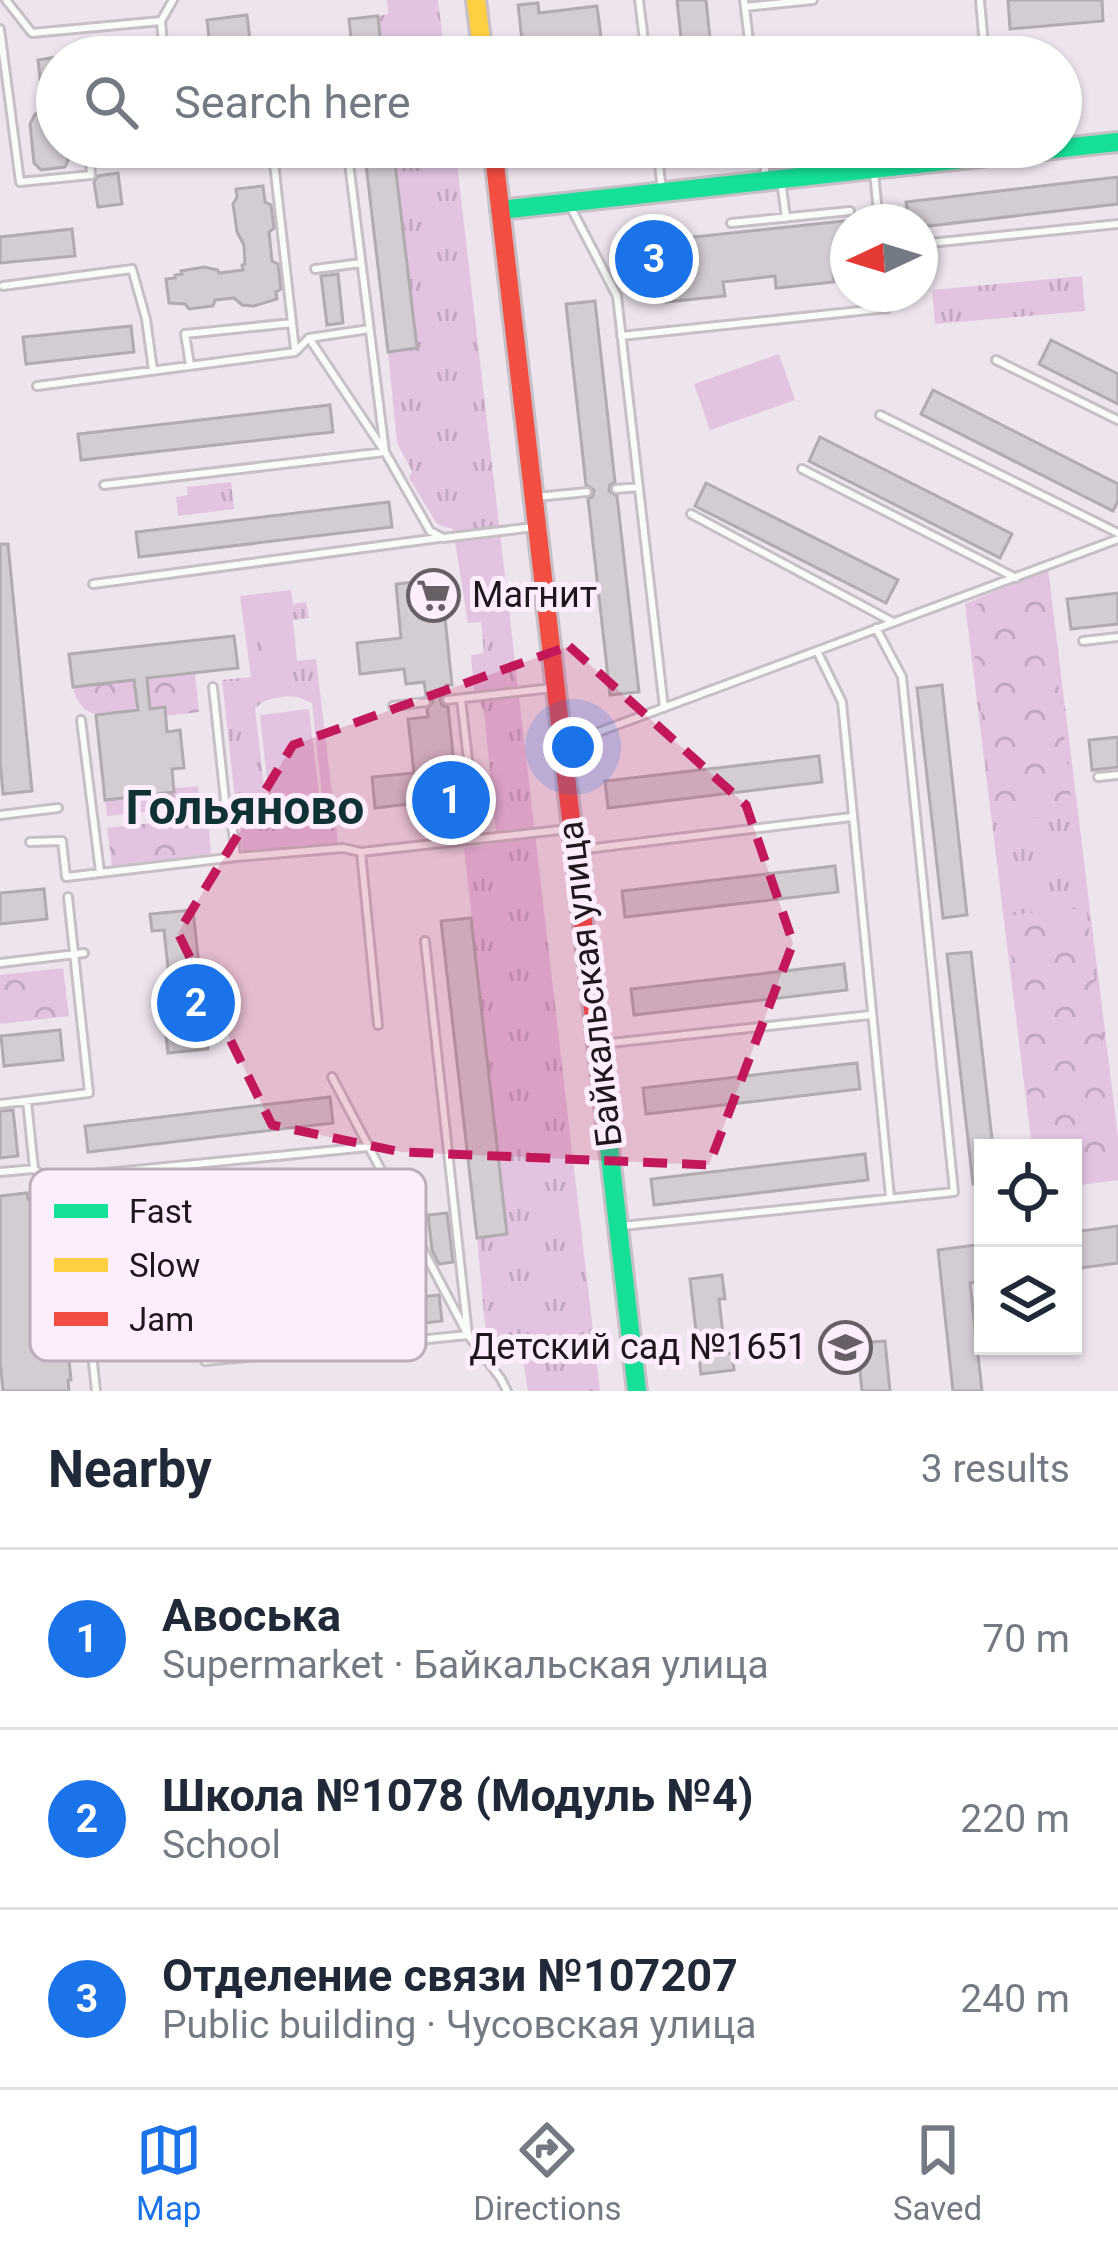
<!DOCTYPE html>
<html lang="en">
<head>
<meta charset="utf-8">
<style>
  body { margin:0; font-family:Roboto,sans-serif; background:#f2f2f3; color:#1f2937 }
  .controls { position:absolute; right:36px; bottom:36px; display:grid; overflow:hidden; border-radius:0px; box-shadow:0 3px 9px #0004 }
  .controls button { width:108px; height:108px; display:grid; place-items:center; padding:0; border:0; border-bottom:3px solid #e0e1e3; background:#fff; color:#1f2937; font:60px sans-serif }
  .compass { position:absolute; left:830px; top:204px; width:108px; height:108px; border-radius:50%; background:#fff; box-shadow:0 3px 9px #0004; rotate:266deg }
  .you { position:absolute; left:573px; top:747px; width:42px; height:42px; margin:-30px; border:9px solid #fff; border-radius:50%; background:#1a73e8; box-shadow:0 0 0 18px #1a73e833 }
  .badge { display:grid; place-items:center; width:78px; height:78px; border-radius:50%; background:#1a73e8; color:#fff; font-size:39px; font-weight:700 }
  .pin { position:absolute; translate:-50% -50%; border:6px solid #fff; box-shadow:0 3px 12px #0006 }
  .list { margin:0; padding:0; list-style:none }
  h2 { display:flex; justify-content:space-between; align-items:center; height:156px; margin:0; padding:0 48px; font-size:51px }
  h2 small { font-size:39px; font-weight:400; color:#747a83 }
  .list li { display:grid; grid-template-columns:78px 1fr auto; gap:36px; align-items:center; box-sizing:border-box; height:180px; padding:0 48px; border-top:3px solid #e0e1e3 }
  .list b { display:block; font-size:45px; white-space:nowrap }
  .list p { margin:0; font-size:39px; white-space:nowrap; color:#747a83 }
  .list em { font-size:39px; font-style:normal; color:#747a83 }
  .icon { flex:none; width:66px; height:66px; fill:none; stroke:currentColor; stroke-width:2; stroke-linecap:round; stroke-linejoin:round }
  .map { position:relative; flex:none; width:1118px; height:1391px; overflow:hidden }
  .search { position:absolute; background:#fff; box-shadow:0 3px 9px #0004; left:36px; right:36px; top:36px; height:132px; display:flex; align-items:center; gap:30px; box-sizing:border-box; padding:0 42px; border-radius:66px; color:#747a83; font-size:45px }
  .sheet { height:696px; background:#fff }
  nav { display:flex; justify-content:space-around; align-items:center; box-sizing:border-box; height:168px; border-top:3px solid #e0e1e3; background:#fff; font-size:33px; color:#747a83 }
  nav a { display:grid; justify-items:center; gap:6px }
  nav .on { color:#1a73e8 }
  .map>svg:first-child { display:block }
  .grass { fill:url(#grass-tufts); fill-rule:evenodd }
  .forest { fill:url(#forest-crowns) }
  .pitch { fill:#e2c4e0 }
  .building { fill:#d3ccd3; stroke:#b2aab1; stroke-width:3 }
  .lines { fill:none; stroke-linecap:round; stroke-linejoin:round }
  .lane-casing { stroke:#c7bfc6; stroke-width:12 }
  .fast-casing { stroke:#c7bfc6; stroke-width:24 }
  .slow-casing { stroke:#c7bfc6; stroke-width:24 }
  .jam-casing { stroke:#c7bfc6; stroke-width:24 }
  .lane { stroke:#fcfbfc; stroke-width:6 }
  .fast { stroke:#16e098; stroke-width:18 }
  .slow { stroke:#ffcf43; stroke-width:18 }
  .jam { stroke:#f24e42; stroke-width:18 }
  .marked { fill:#c2185b; fill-opacity:0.2; stroke:#c2185b; stroke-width:9; stroke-dasharray:24 15; stroke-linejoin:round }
  .labels { text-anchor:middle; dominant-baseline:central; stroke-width:10; stroke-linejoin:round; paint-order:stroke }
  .poi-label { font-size:36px; fill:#1e171d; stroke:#feedfc; text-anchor:start }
  .street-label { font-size:36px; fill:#1e171d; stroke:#feedfc }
  .district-label { font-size:48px; font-weight:bold; fill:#0f3235; stroke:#feedfc }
  .key { fill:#feedfc; stroke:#bbadb9; stroke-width:3 }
  .key-label { font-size:33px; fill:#1e171d }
</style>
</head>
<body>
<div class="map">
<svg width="1118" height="1391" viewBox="0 0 1118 1391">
  <defs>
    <pattern id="grass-tufts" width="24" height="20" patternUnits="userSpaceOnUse" patternTransform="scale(3)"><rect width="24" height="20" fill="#e2c4e0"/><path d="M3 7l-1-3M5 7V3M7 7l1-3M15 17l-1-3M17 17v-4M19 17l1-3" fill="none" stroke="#c1a8c0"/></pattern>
    <pattern id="forest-crowns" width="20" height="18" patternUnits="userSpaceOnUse" patternTransform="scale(3)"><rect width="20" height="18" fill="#e2c4e0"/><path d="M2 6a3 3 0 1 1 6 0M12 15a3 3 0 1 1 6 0" fill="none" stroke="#c1a8c0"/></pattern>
  </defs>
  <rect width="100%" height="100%" fill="#eee4ee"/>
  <path class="grass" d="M387,0H438L445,57H382L378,16L388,14Z
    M393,147H455L600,1391H528L522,1354L508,1355L487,1346L477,1238L507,1234L464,848L497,843L484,711L474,690L471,655L484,653L481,622L468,623L453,529L437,524L409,478L412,471L397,443L388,352L417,347Z
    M1082,276L1085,311L935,324L932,290Z
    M231,482L234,509L178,516L176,497L188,495L187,487Z
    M1048,569L1118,1137V1180L1073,1186V1148H1032L965,604Z
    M291,590L293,604L306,602L309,618L293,620L297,661L316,659L338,843L249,853L242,849L240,844L222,680L251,677L240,596ZM286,696L298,697L312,703L322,795C310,816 286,814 266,804L255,708L266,700Z"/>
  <path class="forest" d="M1046,577L1073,813L994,823L969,607Z
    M195,673L199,712L166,716L164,707L150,709L147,678Z
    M134,680L138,710C108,713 82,725 73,687Z
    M198,786L200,806L107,816L105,800L173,792L174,788Z
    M208,817L211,854L112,866L107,828Z
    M1086,906L1117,1170L1073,1175V1148H1034L1007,916Z
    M63,968L69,1016L0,1024V975Z"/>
  <path class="pitch" d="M779,354L795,400L710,430L694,384Z
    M283,603L291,659L263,663L256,606Z
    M309,709L319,793L269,799L260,715Z"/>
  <path class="building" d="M677,0H706L712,57H683Z
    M1008,0H1102L1103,21L1010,29Z
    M538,3L539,13L597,6L601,37L542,44L544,57H524L518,5Z
    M247,15L252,57H211L207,20Z
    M378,16L382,57H353L349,19Z
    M961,41L963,57H889L888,50Z
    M57,57V147H66L68,160L65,167L41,170L34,163L30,124L35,114L44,112L38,60Z
    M364,147H393L417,348L388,352Z
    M118,173L122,204L98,207L94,182L98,176Z
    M1118,177V204L920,227V222H909L906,202Z
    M263,186L265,202L271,205L274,228L269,232L272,261L278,264L281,289L276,292L277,299L254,306L242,305L234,298L215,300L213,306L189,309L185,304L169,303L166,279L175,278V275L182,274L181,271L204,267L218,270L219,273L243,270L242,265L245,264L244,245L237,232L233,204L237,197L236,189Z
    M844,221L845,235L848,234V261L832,263L834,282L776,288L775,276L723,282L725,296L666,302L665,286L640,289L637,259L648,258L646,242Z
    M72,229L75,256L0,263V237Z
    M338,274L343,323L327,325L321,276Z
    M595,301L615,482L610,485L609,491L617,496L639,692L610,695L588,499L593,496L594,490L586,485L566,304Z
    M131,326L134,352L26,364L23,337Z
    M1051,340L1118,374V404L1039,364Z
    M933,390L1118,484V501L1113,511L921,414Z
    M330,405L333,432L81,460L78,434Z
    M820,437L1012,534L1000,558L809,461Z
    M706,483L898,580L886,603L695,506Z
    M389,502L392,527L139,557L136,532Z
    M0,544H8L32,791L3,794L0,760Z
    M441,579L452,685H446V693L440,700L442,705L448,707L461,830L441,832L440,817L420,819L418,803L375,808L372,777L414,773L408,719L428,717L427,709L433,702L431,697L426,695L424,682L406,684L404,669L360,674L357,643L401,638L396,584Z
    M1118,593V624L1071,629L1067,599Z
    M234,636L238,668L147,678L150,709L165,707L167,732L180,730L184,768L172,769L174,792L105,800L96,715L138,710L134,680L73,687L69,654Z
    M942,685L967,915L943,918L917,688Z
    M1118,737V767L1092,770L1089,740Z
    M819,756L822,782L608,808L605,781Z
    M835,866L838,892L625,917L622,891Z
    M44,889L47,919L0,924V893Z
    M193,910L208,1049L168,1053L166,1036L175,1035L164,930L152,931L150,914Z
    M471,918L507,1234L477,1238L441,921Z
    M971,952L993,1148H983V1183L973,1184L947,954Z
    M844,964L847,990L634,1015L631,989Z
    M60,1030L63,1060L4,1066L1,1036Z
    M857,1063L860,1089L646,1114L643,1088Z
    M330,1097L333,1123L88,1152L85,1126Z
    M13,1110L18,1156L0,1158V1111Z
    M865,1154L868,1180L654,1205L651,1179Z
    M27,1193L28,1199H31L40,1290L59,1288L62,1292L71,1380H68L69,1391H3L0,1361V1196Z
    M447,1213L453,1262L439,1264L432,1250L428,1215Z
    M1118,1226V1263L1073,1269V1232Z
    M983,1244V1281L970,1283L982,1391H953L938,1250Z
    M722,1275L725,1299H719L725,1354L732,1353L734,1370L701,1374L690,1279Z
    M439,1295L442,1321L197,1350L194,1324Z
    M885,1341L890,1391H862L857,1343Z"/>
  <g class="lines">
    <defs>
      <path id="lane" d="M6,0L32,33L161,21L164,57
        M639,0L646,57
        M744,0L751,57
        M980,0L985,57
        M745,7L813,0
        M161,21L173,0
        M0,29L20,182L91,175L89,147
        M334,44L336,57
        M552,56L644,45
        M657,147L662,191
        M762,147L766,179
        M274,163L292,323
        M874,173L879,222
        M781,180L786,218
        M570,206L617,296L664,708
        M731,223L850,211
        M920,244L1118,224
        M315,269L361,263
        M3,286L132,269L146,319L153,370
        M621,336L888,308L887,294
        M309,338L369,329
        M996,360L1118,420
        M190,365L185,334L292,323L295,350
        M37,386L295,352L309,338L385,452L430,531L443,538L534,527
        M880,415L1118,533
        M802,469L1016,578
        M104,485L385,452L347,147
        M616,489L639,487
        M537,497L587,492
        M691,514L893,622
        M93,584L439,538
        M1083,641L1118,637
        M817,651L842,702L890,1197
        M213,687L226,810L231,818L236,855
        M461,699L477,838
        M447,700L552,688
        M393,706L426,702
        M81,720L100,872
        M566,744L1118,539
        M1098,777L1118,775
        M0,815L58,808
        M30,842L62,841L66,877L236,857L343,848L361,852L569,829
        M578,850L851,817
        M361,852L378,1025
        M0,963L84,953
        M601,1044L870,1015
        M332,1077L468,1335L501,1379L507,1391
        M27,1101L34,1169L48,1180L54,1193L60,1221L64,1269L86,1297L96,1391
        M0,1104L89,1093L68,897
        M0,1172L34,1169
        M95,1174L368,1147
        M622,1226L954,1192L902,677L876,628
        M153,1267L418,1241
        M205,1361L468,1335L425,941"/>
      <path id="fast" d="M500,210L1118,142
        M601,1078L637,1391"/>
      <path id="slow" d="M476,0L483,57"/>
      <path id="jam" d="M493,147L601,1078"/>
    </defs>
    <use href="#lane" class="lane-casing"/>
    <use href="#fast" class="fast-casing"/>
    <use href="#slow" class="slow-casing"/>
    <use href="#jam" class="jam-casing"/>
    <use href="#lane" class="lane"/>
    <use href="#fast" class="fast"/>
    <use href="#slow" class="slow"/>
    <use href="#jam" class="jam"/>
  </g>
  <path class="marked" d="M569,646L746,805L793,943L709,1165L401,1152L272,1125L178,933L293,745Z"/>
  <defs>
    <symbol id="supermarket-ring" viewBox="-11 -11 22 22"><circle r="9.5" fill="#feedfc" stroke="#675f66" stroke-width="1.5"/><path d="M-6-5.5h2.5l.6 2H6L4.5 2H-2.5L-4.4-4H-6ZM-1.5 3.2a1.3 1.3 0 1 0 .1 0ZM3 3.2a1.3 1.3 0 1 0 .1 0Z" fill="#675f66"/></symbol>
    <symbol id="school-ring" viewBox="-11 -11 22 22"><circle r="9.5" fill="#feedfc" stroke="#675f66" stroke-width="1.5"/><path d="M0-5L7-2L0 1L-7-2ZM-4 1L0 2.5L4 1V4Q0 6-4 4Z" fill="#675f66"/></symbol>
  </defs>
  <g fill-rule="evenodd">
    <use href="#supermarket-ring" x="404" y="566" width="59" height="59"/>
    <use href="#school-ring" x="816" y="1318" width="59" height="59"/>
  </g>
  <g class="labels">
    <g class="poi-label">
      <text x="472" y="595">Магнит</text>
      <text x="807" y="1347" text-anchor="end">Детский сад №1651</text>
    </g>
    <g class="street-label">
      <text transform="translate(590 984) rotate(-97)">Байкальская улица</text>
    </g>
    <g class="district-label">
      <text x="245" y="807">Гольяново</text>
    </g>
  </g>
  <rect x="30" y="1169" width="396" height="192" rx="18" class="key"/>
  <rect x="54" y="1204" width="54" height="14" fill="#16e098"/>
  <rect x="54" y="1258" width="54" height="14" fill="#ffcf43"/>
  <rect x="54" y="1312" width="54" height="14" fill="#f24e42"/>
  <g class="key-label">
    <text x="129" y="1223">Fast</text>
    <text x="129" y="1277">Slow</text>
    <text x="129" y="1331">Jam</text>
  </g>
</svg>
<div class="controls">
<button><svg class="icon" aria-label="locate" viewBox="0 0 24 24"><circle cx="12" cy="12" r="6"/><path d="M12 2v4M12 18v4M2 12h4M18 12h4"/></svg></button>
<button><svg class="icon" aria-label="layers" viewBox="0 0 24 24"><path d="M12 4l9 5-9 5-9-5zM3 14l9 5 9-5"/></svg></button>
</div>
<svg class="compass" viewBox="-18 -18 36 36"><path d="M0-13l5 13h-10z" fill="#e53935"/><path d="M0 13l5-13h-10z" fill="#747a83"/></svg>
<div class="you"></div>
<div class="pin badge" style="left:451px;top:800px">1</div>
<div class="pin badge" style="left:196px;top:1003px">2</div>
<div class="pin badge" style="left:654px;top:259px">3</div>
<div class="search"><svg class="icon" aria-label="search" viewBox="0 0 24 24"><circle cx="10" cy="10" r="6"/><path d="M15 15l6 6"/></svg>Search here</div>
</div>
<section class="sheet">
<h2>Nearby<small>3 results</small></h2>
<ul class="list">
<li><span class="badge">1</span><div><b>Авоська</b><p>Supermarket · Байкальская улица</p></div><em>70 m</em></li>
<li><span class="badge">2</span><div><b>Школа №1078 (Модуль №4)</b><p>School</p></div><em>220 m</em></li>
<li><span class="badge">3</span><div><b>Отделение связи №107207</b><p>Public building · Чусовская улица</p></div><em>240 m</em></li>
</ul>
</section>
<nav>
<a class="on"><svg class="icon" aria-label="map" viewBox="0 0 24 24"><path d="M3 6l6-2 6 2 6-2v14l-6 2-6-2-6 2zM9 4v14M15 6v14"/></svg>Map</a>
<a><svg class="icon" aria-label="directions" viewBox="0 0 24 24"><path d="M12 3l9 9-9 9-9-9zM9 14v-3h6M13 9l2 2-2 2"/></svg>Directions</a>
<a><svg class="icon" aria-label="saved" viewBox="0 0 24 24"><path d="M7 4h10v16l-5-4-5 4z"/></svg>Saved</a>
</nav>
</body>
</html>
